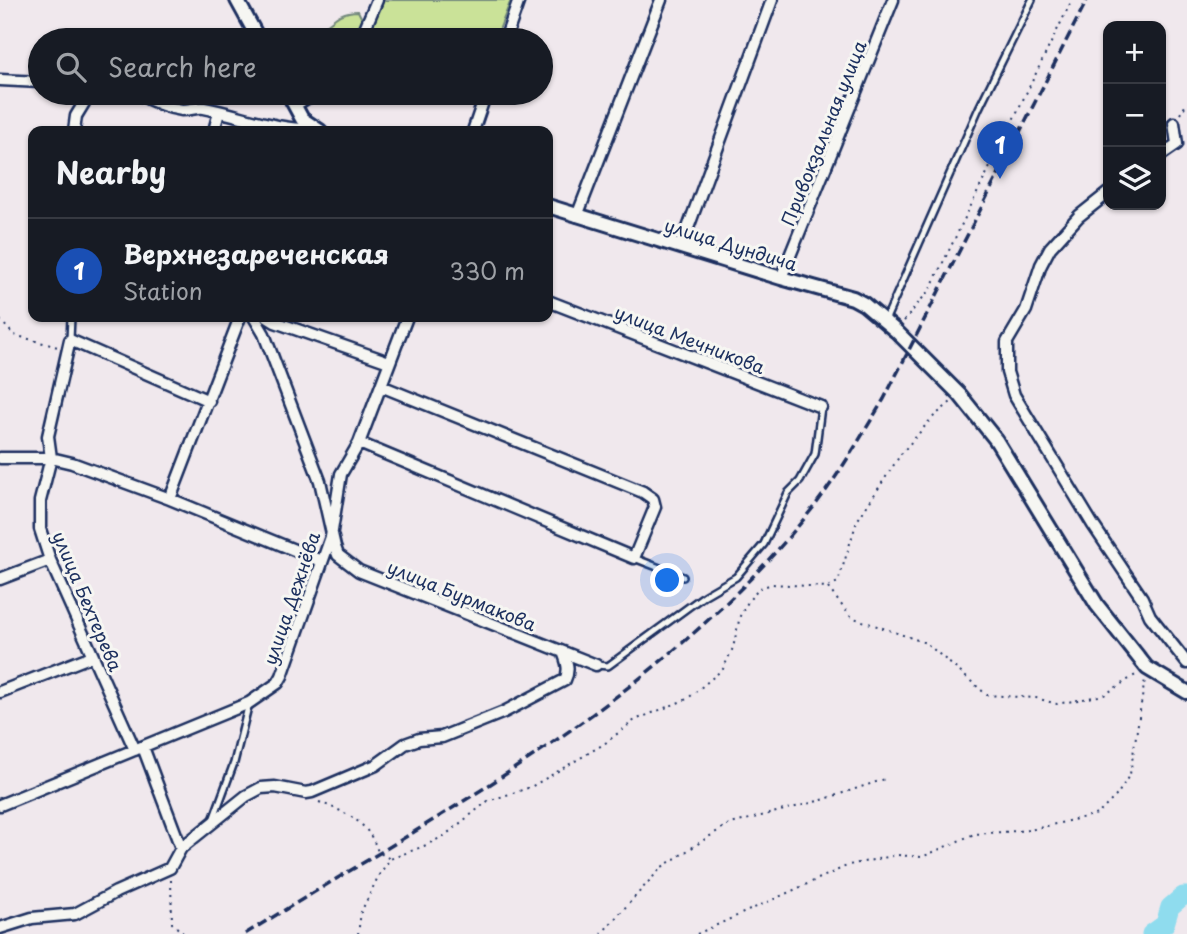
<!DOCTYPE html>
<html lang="en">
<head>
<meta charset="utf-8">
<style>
  body { margin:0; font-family:"Playpen Sans",sans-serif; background:#242831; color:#f1f3f6 }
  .controls { position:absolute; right:21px; top:21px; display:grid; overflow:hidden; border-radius:14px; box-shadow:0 2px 5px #0004 }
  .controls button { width:63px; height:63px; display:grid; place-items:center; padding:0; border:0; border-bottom:2px solid #363941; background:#171b24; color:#f1f3f6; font:35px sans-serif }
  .you { position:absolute; left:668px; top:581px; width:24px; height:24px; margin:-18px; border:5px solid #fff; border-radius:50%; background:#1a73e8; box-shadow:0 0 0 10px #1a73e833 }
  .badge { display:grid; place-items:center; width:46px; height:46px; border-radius:50%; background:#c8321e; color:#fff; font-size:23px; font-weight:700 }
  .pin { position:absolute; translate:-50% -58px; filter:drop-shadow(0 2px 4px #0008) }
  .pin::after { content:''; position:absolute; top:37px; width:24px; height:21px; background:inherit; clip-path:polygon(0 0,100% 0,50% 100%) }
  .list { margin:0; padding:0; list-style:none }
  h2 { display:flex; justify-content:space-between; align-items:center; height:91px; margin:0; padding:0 28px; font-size:30px }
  h2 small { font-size:23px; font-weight:400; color:#9ea1a6 }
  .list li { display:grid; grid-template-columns:46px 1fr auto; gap:21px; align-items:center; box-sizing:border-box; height:105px; padding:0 28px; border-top:2px solid #363941 }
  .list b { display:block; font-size:26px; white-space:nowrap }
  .list p { margin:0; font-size:23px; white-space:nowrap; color:#9ea1a6 }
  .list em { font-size:23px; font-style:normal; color:#9ea1a6 }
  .icon { flex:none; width:38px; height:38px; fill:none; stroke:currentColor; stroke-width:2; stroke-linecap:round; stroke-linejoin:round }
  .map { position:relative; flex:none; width:1187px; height:934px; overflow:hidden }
  .search { position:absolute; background:#171b24; box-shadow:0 2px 5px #0004; left:28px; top:28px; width:525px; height:77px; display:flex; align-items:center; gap:18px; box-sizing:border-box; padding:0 24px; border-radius:38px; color:#9ea1a6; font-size:26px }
  .panel { position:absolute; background:#171b24; box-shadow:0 2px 5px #0004; left:28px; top:126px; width:525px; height:196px; border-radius:14px }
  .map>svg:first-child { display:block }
  .green { fill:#cae298; stroke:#72887b; stroke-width:2 }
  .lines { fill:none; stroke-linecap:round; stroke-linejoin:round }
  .river { stroke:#8fdcee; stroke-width:19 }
  .service-casing { stroke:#1b2f5e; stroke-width:10 }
  .minor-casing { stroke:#1b2f5e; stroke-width:15 }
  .tertiary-casing { stroke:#1b2f5e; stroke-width:18 }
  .path { stroke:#1b2f5e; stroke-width:2; stroke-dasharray:2 5; stroke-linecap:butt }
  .service { stroke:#f6f6f2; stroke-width:5 }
  .minor { stroke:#f6f6f2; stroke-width:10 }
  .tertiary { stroke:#f6f6f2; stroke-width:12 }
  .rail { stroke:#1b2f5e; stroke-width:3.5; stroke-dasharray:10 5; stroke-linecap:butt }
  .labels { text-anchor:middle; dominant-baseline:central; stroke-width:6; stroke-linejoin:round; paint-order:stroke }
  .street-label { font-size:18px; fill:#1b2f5e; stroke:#f6f6f2 }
</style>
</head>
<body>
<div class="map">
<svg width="1187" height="934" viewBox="0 0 1187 934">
  <rect width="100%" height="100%" fill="#f0e8ed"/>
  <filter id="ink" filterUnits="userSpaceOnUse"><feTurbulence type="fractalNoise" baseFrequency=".0143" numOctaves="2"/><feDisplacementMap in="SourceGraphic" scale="14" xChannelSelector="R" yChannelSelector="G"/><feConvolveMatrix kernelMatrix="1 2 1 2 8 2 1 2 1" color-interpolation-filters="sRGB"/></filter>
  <g filter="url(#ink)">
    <path class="green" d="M383,0H511L495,40H367Z
      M358,11L365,25L357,40H312L315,31C335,23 333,12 358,11Z"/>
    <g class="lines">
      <path class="river" d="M1151,934L1165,924L1170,907L1183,896H1187"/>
      <defs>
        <path id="service" d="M885,321L979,108L1032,0
          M70,340L71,317
          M634,558L683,577
          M596,665L608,666L705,595L736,577L764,544L788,493L800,481L815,454L821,407
          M213,820L234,763L249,703"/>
        <path id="minor" d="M360,40L377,0
          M505,40L519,0
          M0,80L40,82
          M137,93C151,101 166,108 182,110C190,110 197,107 204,108C242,115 277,131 316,129L315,131
          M295,105L316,93
          M74,131L76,116L90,93
          M214,131L219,112
          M473,131L486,93
          M1161,155L1177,144L1174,123
          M1108,193L1079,216L1050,248L1041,265L1026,310L1007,342V372L1014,395L1093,525L1142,598L1150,616L1187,663
          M577,216L661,0
          M681,247L772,0
          M781,278L893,0
          M548,301L821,407
          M254,317L264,334L320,481L335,547L338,555L359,571L596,665
          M267,317L275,322L389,362
          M359,443L634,558L655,507L653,499L643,492L381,386
          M0,458H51L72,463L170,499L321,561
          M170,499L240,317
          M0,579L50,560
          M0,692L92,656
          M143,747L181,848
          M135,750L50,560L40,529V501L51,458L48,436L70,340L209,401
          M0,805L249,703L278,683L282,676L331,537L341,474L359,443L407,317
          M0,928L32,918L75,914L116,892L170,868L181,848L246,796L261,788L275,787L306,793L312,792L376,765L405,744L419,739L442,737L504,712L565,680C570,670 567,662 563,652"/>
        <path id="tertiary" d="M237,0L259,40
          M288,93L302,119L320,131
          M548,206L781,278L853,298L864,304L896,331L960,395L996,440L1097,605L1147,668L1187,692"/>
      </defs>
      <use href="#service" class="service-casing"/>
      <use href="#minor" class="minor-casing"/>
      <use href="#tertiary" class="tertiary-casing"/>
      <path class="path" d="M1180,114L1187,103
        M0,320L14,335L58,347
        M904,321L930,289L1072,0
        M828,588L851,617L926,643L987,695L1036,698L1057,704L1104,695L1137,674
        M319,802C347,813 368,821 378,852L390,859
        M171,880L172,923L184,934
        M358,934L361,912L379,875L390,859L424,846L444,836L488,801L531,787L604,744L635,720L687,699L723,669L733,648L740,616L749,600L760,588L772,584L827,587L838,582L857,521L901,454L932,418L951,402
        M601,934L662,867L727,825L822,800L888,778
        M697,934L849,865L897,855L922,857L974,834L1030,830L1098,814L1117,795L1130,774L1145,679"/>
      <use href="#service" class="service"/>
      <use href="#minor" class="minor"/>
      <use href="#tertiary" class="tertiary"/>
      <path class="rail" d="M245,934C444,812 659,699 808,514C837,479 860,438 884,399L1087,0"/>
    </g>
  </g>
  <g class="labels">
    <g class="street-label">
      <text transform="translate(823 133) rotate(-68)">Привокзальная улица</text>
      <text transform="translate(731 244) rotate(17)">улица Дундича</text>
      <text transform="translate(690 339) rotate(21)">улица Мечникова</text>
      <text transform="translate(462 595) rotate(22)">улица Бурмакова</text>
      <text transform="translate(291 598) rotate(-71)">улица Дежнёва</text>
      <text transform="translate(88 601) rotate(67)">улица Бехтерева</text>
    </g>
  </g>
</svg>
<div class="controls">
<button>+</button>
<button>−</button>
<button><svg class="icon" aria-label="layers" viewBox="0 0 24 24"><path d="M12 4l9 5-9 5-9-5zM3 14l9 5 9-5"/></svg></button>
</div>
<div class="you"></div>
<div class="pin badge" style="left:1000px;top:179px;background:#1a4fb4">1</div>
<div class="search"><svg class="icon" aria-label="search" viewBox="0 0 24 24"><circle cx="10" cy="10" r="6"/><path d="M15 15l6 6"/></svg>Search here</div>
<section class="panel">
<h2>Nearby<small></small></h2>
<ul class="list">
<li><span class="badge" style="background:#1a4fb4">1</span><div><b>Верхнезареченская</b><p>Station</p></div><em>330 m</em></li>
</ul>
</section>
</div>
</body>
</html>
